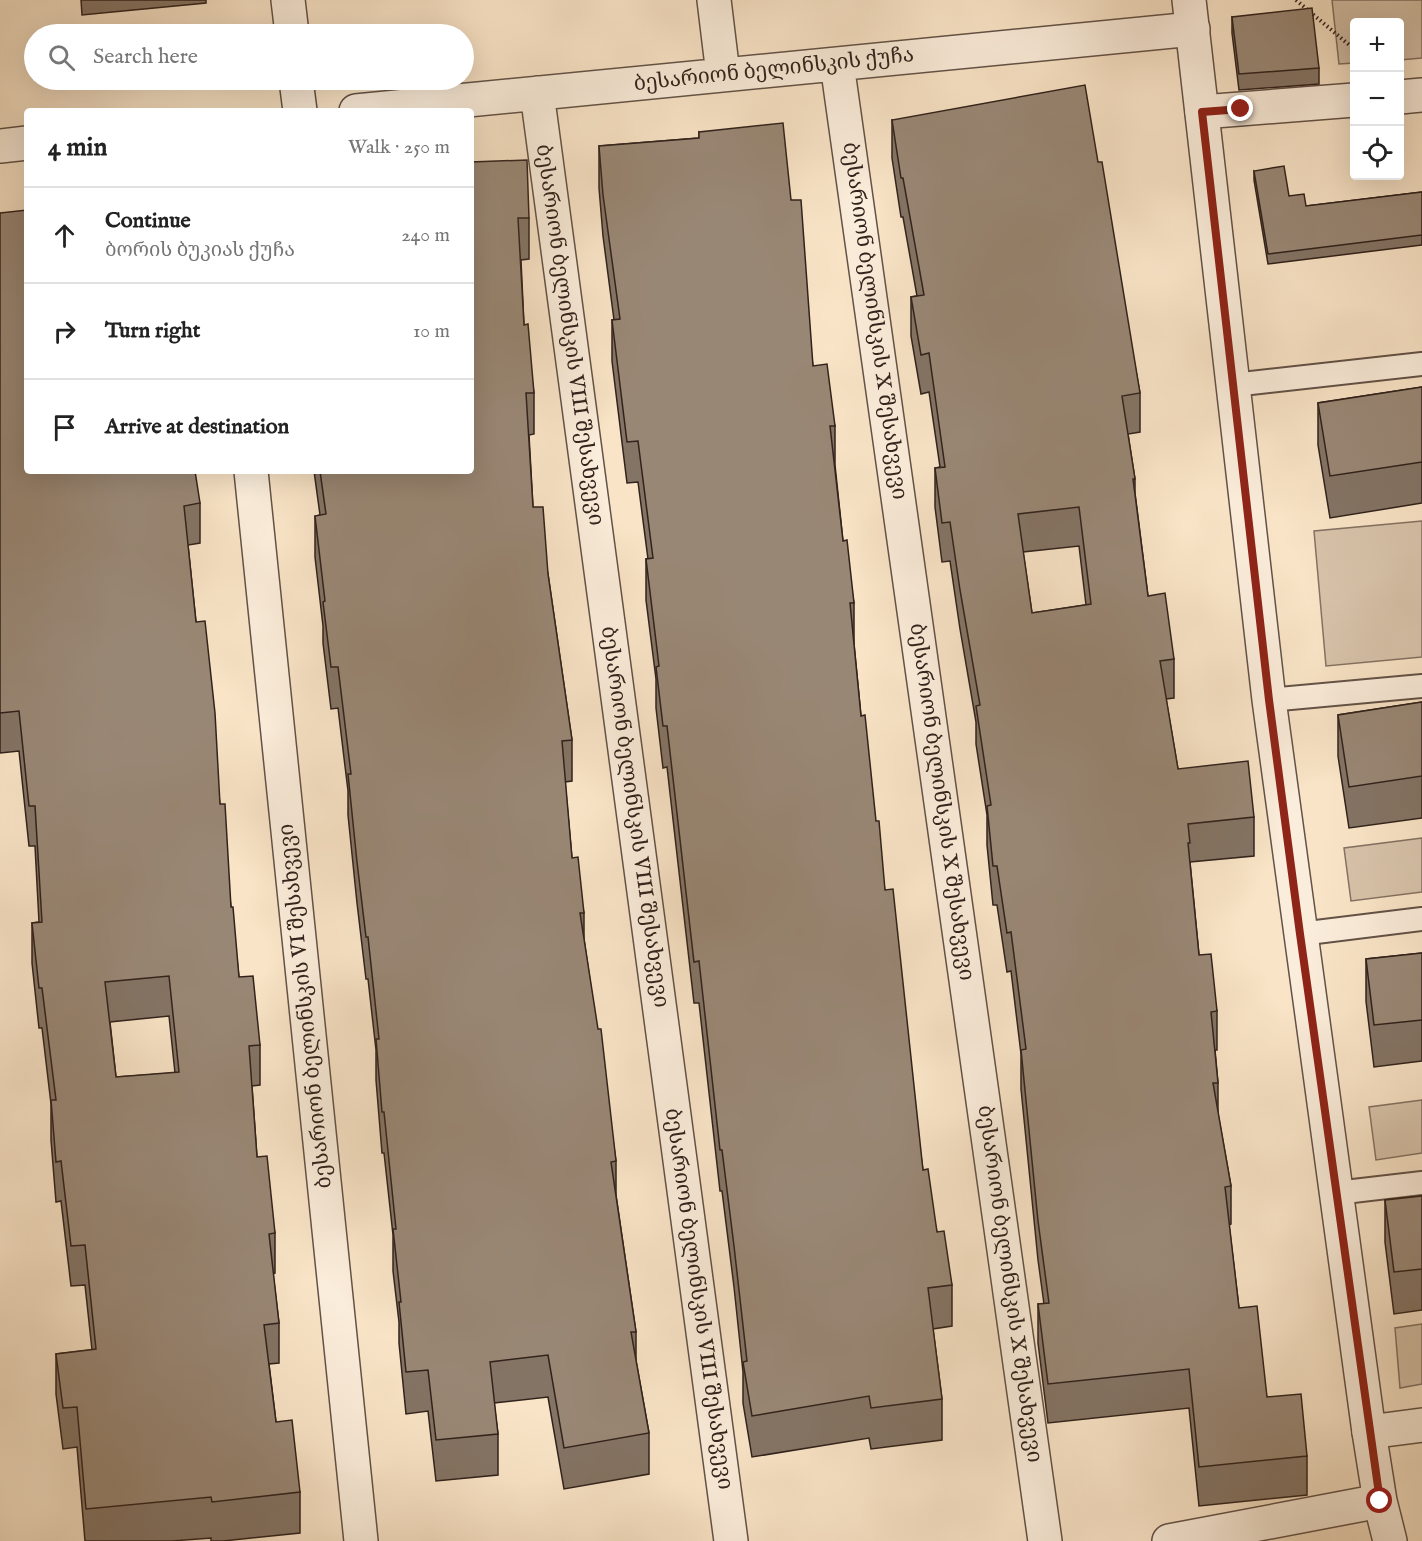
<!DOCTYPE html>
<html lang="en">
<head>
<meta charset="utf-8">
<style>
  body { margin:0; font-family:"IM FELL English","Noto Serif Georgian",serif; background:#f2f2f2; color:#222 }
  .controls { position:absolute; right:18px; top:18px; display:grid; overflow:hidden; border-radius:6px; box-shadow:0 6px 24px #0002 }
  .controls button { width:54px; height:54px; display:grid; place-items:center; padding:0; border:0; border-bottom:2px solid #e0e0e0; background:#fff; color:#222; font:30px sans-serif }
  .stop { position:absolute; width:18px; height:18px; margin:-14px; border:4px solid #8f2418; border-radius:50%; background:#fff }
  .stop.end { background:#8f2418; border-color:#fff; box-shadow:0 2px 6px #0008 }
  .list { margin:0; padding:0; list-style:none }
  h2 { display:flex; justify-content:space-between; align-items:center; height:78px; margin:0; padding:0 24px; font-size:26px }
  h2 small { font-size:20px; font-weight:400; color:#767676 }
  .list li { display:grid; grid-template-columns:39px 1fr auto; gap:18px; align-items:center; box-sizing:border-box; height:96px; padding:0 24px; border-top:2px solid #e0e0e0 }
  .list b { display:block; font-size:22px; white-space:nowrap }
  .list p { margin:0; font-size:20px; white-space:nowrap; color:#767676 }
  .list em { font-size:20px; font-style:normal; color:#767676 }
  .icon { flex:none; width:33px; height:33px; fill:none; stroke:currentColor; stroke-width:2; stroke-linecap:round; stroke-linejoin:round }
  .map { position:relative; flex:none; width:1422px; height:1541px; overflow:hidden }
  .search { position:absolute; background:#fff; box-shadow:0 6px 24px #0002; left:24px; top:24px; width:450px; height:66px; display:flex; align-items:center; gap:15px; box-sizing:border-box; padding:0 21px; border-radius:33px; color:#767676; font-size:22px }
  .panel { position:absolute; background:#fff; box-shadow:0 6px 24px #0002; left:24px; top:108px; width:450px; height:366px; border-radius:6px }
  .map>svg:first-child { display:block }
  .green { fill:#d7c3aa; stroke:#847263; stroke-width:1.5 }
  .lines { fill:none; stroke-linecap:round; stroke-linejoin:round }
  .service-casing { stroke:#635247; stroke-width:26 }
  .minor-casing { stroke:#635247; stroke-width:36 }
  .tertiary-casing { stroke:#635247; stroke-width:36 }
  .path { stroke:#31221c; stroke-width:4; stroke-dasharray:1.5 3; stroke-linecap:butt }
  .service { stroke:#fbeddb; stroke-width:22 }
  .minor { stroke:#fbeddb; stroke-width:33 }
  .tertiary { stroke:#fbeddb; stroke-width:33 }
  .wall { fill:#847465; stroke:#31221c; stroke-width:1.5; fill-rule:evenodd }
  .building { fill:#998775; stroke:#31221c; stroke-width:1.5; fill-rule:evenodd }
  .route { stroke:#8f2418; stroke-width:8 }
  .labels { text-anchor:middle; dominant-baseline:central; stroke-width:4.5; stroke-linejoin:round; paint-order:stroke }
  .street-label { font-size:21px; fill:#31221c; stroke:#fbeddb }
</style>
</head>
<body>
<div class="map">
<svg width="1422" height="1541" viewBox="0 0 1422 1541">
  <rect width="100%" height="100%" fill="#f9e4c7"/>
  <filter id="stains"><feTurbulence type="fractalNoise" baseFrequency=".00333" numOctaves="4"/><feColorMatrix values="0 0 0 0 .2 0 0 0 0 .09 0 0 0 0 .02 0 0 0 .5 -.17"/></filter>
  <radialGradient id="worn" r=".72"><stop offset=".6" stop-color="#630" stop-opacity="0"/><stop offset="1" stop-color="#630" stop-opacity=".3"/></radialGradient>
  <path class="green" d="M1332,0H1422V58L1400,60V22H1354V63L1339,64Z
    M1422,521V657L1326,666L1314,531Z
    M1422,838V892L1351,901L1344,848Z
    M1422,1100V1153L1376,1160L1369,1107Z
    M1422,1324V1384L1400,1388L1395,1328Z"/>
  <g class="lines">
    <defs>
      <path id="service" d="M1233,385L1422,364
        M1269,700L1422,686
        M1300,934L1422,919
        M1336,1193L1422,1183"/>
      <path id="minor" d="M288,0L292,34
        M714,0L723,74
        M837,64L1045,1541
        M296,80L300,111
        M537,93L731,1541
        M1400,97L1422,95
        M356,111L1193,29
        M1202,112L1354,100
        M0,146L27,143
        M251,471L361,1541
        M1369,1432L1422,1425"/>
      <path id="tertiary" d="M1189,0L1269,700L1369,1432L1380,1501L1390,1541
        M1169,1541L1380,1501"/>
    </defs>
    <use href="#service" class="service-casing"/>
    <use href="#minor" class="minor-casing"/>
    <use href="#tertiary" class="tertiary-casing"/>
    <path class="path" d="M1296,0L1354,49"/>
    <use href="#service" class="service"/>
    <use href="#minor" class="minor"/>
    <use href="#tertiary" class="tertiary"/>
  </g>
  <path class="wall" d="M81,0H206V3L82,15Z
    M1232,17L1319,68V84L1239,90L1232,33Z
    M892,120L1098,162L1140,393V432L1128,434L1135,479V493L1148,596L1174,659V698L1166,699L1178,769L1254,817V856L1190,862L1199,955L1217,1011V1050H1215L1218,1083V1114L1231,1186V1224L1229,1225L1239,1308L1267,1397L1307,1456V1495L1199,1506L1189,1408L1048,1423L1038,1343V1304H1044L1038,1260L1021,1089V1054L1011,971L1007,972L997,905H993L987,845V815L976,744V722L960,629L950,561L942,562L935,507V468L940,467L929,392L921,394L911,336V297L917,296L903,217H901L892,158ZM1079,546L1086,605L1032,613L1023,552Z
    M699,132L791,200L813,366L835,426V465L843,541L854,603V644L861,716L923,1170L937,1232L952,1285V1326L933,1329L942,1399V1440L871,1449L869,1438L752,1457L743,1403V1372L734,1287L722,1191H720L699,1003H694L667,767L663,768L656,708V679L646,600V559H648L638,482L627,483L612,361V320H614L603,236L599,188V146L699,138Z
    M471,162L529,218V259L521,260L524,325L534,393V434L529,435L533,507L548,574L572,740V781L565,782L572,858L584,913V939L616,1161V1195L636,1332V1361L649,1433V1474L564,1489L548,1397L494,1403L498,1434V1475L436,1481L428,1411L406,1414L399,1343V1322L393,1271V1235L384,1153H382L376,1080V1050L368,979H366L357,903L348,815V791L338,708L331,709L323,643V626L315,557V516L320,515L314,471H471Z
    M1254,171L1289,196L1306,206L1422,192V245L1268,264L1254,180Z
    M0,213L200,503V543L188,545L196,622L220,804L231,907L239,977L260,1045V1085L252,1086L257,1157L275,1233V1273L273,1274L279,1323V1363L269,1364L276,1422L300,1492V1533L223,1541H211V1538L172,1541H85L77,1447L63,1449L56,1394V1354L92,1350L85,1285L71,1286L61,1201L56,1202L51,1140V1104L42,1028H39L32,963V923L39,922L35,846H29L19,751L0,753ZM169,1016L175,1073L116,1077L110,1022Z
    M1422,387V503L1330,518L1318,445V403Z
    M1422,702V818L1349,828L1338,756V715Z
    M1422,953V1061L1374,1067L1366,1001V959Z
    M1422,1196V1310L1394,1314L1385,1242V1200Z"/>
  <path class="building" d="M1312,8L1319,68L1239,74L1232,17Z
    M1085,85L1098,162H1102L1140,393L1122,396L1135,479H1133L1148,596L1165,593L1174,659L1160,661L1178,769L1248,761L1254,817L1188,824L1190,843H1188L1199,955L1211,954L1217,1011L1211,1012L1218,1083H1213L1231,1186L1225,1187L1239,1308L1257,1306L1267,1397L1301,1394L1307,1456L1199,1467L1189,1369L1048,1384L1038,1304L1049,1303L1038,1221L1021,1050L1026,1049L1011,932L1007,933L997,866H993L987,806L991,805L976,706L980,705L960,590L950,522L942,523L935,468L945,467L929,353L921,355L911,297L924,295L903,178H901L892,120ZM1079,507L1091,604L1032,613L1018,514Z
    M783,123L791,200H801L813,366L827,364L835,426H830L843,541L847,540L854,603H850L861,716L865,715L876,821H879L885,890L893,889L923,1170L928,1169L937,1232L944,1231L952,1285L928,1288L942,1399L871,1408L869,1396L752,1416L743,1362L747,1361L734,1246L722,1150H720L699,961L694,962L667,726H663L656,667L659,666L646,559L653,558L638,441L627,442L612,320L620,319L603,195L599,146L699,138V132Z
    M527,160L529,218H518L524,325L528,324L534,393H526L533,507H543L548,574L572,740L562,741L572,858L578,857L584,913H580L598,1029H601L616,1161L611,1162L636,1332H631L649,1433L564,1448L548,1355L490,1362L498,1434L436,1440L428,1370L406,1372L399,1302H401L393,1229H396L384,1112H382L376,1039H379L368,937H366L357,862L348,774H351L338,667H331L323,602L325,601L315,516L326,514L320,471H471V162Z
    M1284,166L1289,196L1304,194L1306,206L1422,192V235L1268,254L1254,171Z
    M27,210V471H195L200,503L184,506L196,622L205,621L215,713L220,804H225L231,907H233L239,977L253,976L260,1045L249,1046L257,1157L267,1156L275,1233L269,1234L279,1323L264,1325L276,1422L292,1420L300,1492L212,1502L211,1497L86,1509L77,1407L63,1408L56,1354L96,1349L85,1245L71,1246L61,1161L56,1162L51,1100H56L42,988H39L32,923L42,922L35,806H29L19,711L0,713V213ZM169,976L179,1072L116,1077L105,982Z
    M1422,387V462L1330,476L1318,403Z
    M1422,702V776L1349,787L1338,715Z
    M1422,953V1020L1374,1025L1366,959Z
    M1422,1196V1269L1394,1272L1385,1200Z"/>
  <g class="lines">
    <path class="route" d="M1241,109L1202,112L1269,700L1300,934L1380,1501"/>
  </g>
  <g class="labels">
    <g class="street-label">
      <text transform="translate(774 70) rotate(-6)">ბესარიონ ბელინსკის ქუჩა</text>
      <text transform="translate(874 321) rotate(82)">ბესარიონ ბელინსკის X შესახვევი</text>
      <text transform="translate(569 335) rotate(82)">ბესარიონ ბელინსკის VIII შესახვევი</text>
      <text transform="translate(941 802) rotate(82)">ბესარიონ ბელინსკის X შესახვევი</text>
      <text transform="translate(634 817) rotate(82)">ბესარიონ ბელინსკის VIII შესახვევი</text>
      <text transform="translate(306 1006) rotate(-96)">ბესარიონ ბელინსკის VI შესახვევი</text>
      <text transform="translate(1009 1284) rotate(82)">ბესარიონ ბელინსკის X შესახვევი</text>
      <text transform="translate(698 1299) rotate(82)">ბესარიონ ბელინსკის VIII შესახვევი</text>
    </g>
  </g>
  <rect width="100%" height="100%" filter="url(#stains)"/>
  <rect width="100%" height="100%" fill="url(#worn)"/>
</svg>
<div class="controls">
<button>+</button>
<button>−</button>
<button><svg class="icon" aria-label="locate" viewBox="0 0 24 24"><circle cx="12" cy="12" r="6"/><path d="M12 2v4M12 18v4M2 12h4M18 12h4"/></svg></button>
</div>
<div class="stop" style="left:1380px;top:1501px"></div>
<div class="stop end" style="left:1241px;top:109px"></div>
<div class="search"><svg class="icon" aria-label="search" viewBox="0 0 24 24"><circle cx="10" cy="10" r="6"/><path d="M15 15l6 6"/></svg>Search here</div>
<section class="panel">
<h2>4 min<small>Walk · 250 m</small></h2>
<ul class="list">
<li><svg class="icon" aria-label="ahead" viewBox="0 0 24 24"><path d="M12 20V5M6 11l6-6 6 6"/></svg><div><b>Continue</b><p>ბორის ბუკიას ქუჩა</p></div><em>240 m</em></li>
<li><svg class="icon" aria-label="right" viewBox="0 0 24 24"><path d="M7 20v-9h11M14 6l5 5-5 5"/></svg><div><b>Turn right</b></div><em>10 m</em></li>
<li><svg class="icon" aria-label="arrive" viewBox="0 0 24 24"><path d="M6 21V4h12l-3 4 3 4H6"/></svg><div><b>Arrive at destination</b></div></li>
</ul>
</section>
</div>
</body>
</html>
